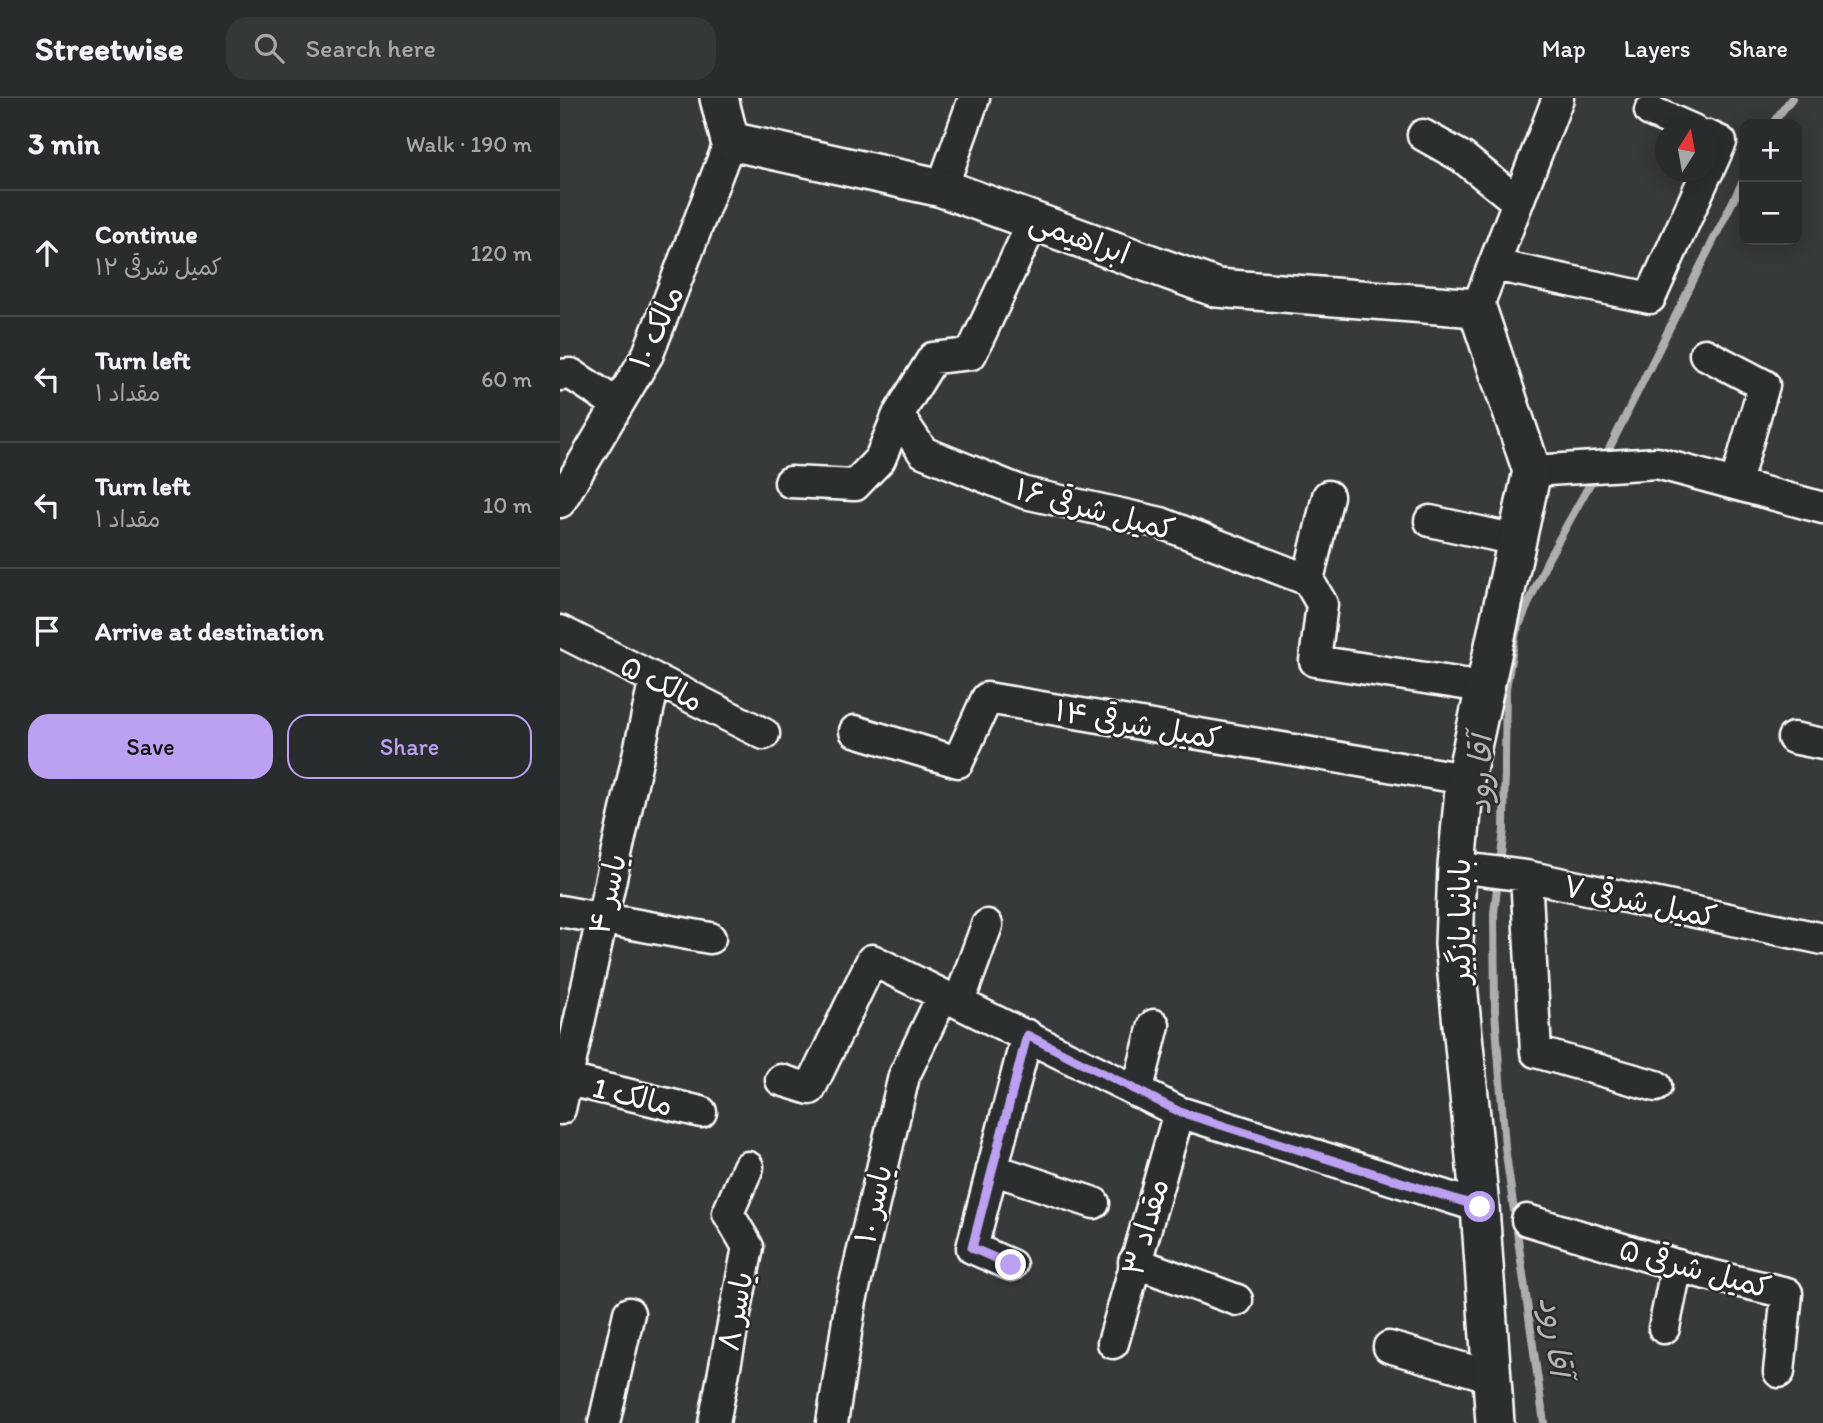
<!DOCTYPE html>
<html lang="en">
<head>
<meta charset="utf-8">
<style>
  body { margin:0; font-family:Itim,"Playpen Sans Arabic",sans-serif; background:#353838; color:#f1f3f6 }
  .controls { position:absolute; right:21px; top:21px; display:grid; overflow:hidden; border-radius:14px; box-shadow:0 4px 18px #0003 }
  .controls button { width:63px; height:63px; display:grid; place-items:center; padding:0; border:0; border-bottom:2px solid #454848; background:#292c2c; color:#f1f3f6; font:35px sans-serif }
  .compass { position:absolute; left:1095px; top:21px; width:63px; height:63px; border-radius:50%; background:#292c2c; box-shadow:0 4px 18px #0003; rotate:11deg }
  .stop { position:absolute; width:21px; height:21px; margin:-16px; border:5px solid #bca0f2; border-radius:50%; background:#fff }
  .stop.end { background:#bca0f2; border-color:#fff; box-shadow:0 2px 7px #0008 }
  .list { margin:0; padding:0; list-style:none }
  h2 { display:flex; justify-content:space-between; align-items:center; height:91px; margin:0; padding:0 28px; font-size:30px }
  h2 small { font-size:23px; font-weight:400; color:#a5a7a9 }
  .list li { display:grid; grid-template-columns:46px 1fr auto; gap:21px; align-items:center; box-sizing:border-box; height:126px; padding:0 28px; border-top:2px solid #454848 }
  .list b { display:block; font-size:26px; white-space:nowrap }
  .list p { margin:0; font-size:23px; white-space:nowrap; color:#a5a7a9 }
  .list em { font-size:23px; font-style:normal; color:#a5a7a9 }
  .actions { display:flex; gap:14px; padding:21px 28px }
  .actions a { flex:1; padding:16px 0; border:2px solid #bca0f2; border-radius:21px; text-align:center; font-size:24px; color:#bca0f2 }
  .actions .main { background:#bca0f2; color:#111 }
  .icon { flex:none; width:38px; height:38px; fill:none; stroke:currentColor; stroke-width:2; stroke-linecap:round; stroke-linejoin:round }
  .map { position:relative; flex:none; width:1263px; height:1325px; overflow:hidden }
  header { display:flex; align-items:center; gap:42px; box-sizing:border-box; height:98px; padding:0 35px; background:#292c2c; border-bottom:2px solid #454848 }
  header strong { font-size:33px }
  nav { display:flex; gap:38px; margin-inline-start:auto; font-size:24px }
  .search { width:490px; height:63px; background:#353838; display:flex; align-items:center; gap:18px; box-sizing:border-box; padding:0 24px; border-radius:21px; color:#a5a7a9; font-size:26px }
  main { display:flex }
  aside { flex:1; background:#292c2c }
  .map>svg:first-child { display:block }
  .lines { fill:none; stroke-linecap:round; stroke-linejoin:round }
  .stream { stroke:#adaeaf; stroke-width:8 }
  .minor-casing { stroke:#fff; stroke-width:35 }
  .tertiary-casing { stroke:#fff; stroke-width:42 }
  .minor { stroke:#2a2d2e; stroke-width:30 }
  .tertiary { stroke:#2a2d2e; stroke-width:37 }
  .route { stroke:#bca0f2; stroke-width:9 }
  .labels { text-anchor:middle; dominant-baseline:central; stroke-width:5; stroke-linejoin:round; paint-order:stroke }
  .street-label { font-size:30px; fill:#fff; stroke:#2a2d2e }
  .water-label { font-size:32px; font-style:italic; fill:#b4b5b5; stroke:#2a2d2e }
</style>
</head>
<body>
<header>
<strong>Streetwise</strong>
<div class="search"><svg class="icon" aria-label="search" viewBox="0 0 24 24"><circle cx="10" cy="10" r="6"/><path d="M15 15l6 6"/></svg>Search here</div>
<nav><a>Map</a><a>Layers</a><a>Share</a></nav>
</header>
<main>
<aside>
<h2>3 min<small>Walk · 190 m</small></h2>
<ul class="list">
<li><svg class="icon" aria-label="ahead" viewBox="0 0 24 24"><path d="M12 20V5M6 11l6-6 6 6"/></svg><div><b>Continue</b><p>کمیل شرقی ۱۲</p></div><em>120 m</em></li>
<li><svg class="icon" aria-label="left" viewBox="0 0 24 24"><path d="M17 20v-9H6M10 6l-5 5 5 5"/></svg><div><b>Turn left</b><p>مقداد ۱</p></div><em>60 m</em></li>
<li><svg class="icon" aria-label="left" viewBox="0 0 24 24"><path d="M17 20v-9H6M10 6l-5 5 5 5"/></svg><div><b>Turn left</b><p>مقداد ۱</p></div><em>10 m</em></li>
<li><svg class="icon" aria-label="arrive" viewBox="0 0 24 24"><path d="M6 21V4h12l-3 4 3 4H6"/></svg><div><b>Arrive at destination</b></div></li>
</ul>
<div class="actions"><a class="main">Save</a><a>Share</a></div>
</aside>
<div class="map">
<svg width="1263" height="1325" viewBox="0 0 1263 1325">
  <rect width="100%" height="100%" fill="#373a3b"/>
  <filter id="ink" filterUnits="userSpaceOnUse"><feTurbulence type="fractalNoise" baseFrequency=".0143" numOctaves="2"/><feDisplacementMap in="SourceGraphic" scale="14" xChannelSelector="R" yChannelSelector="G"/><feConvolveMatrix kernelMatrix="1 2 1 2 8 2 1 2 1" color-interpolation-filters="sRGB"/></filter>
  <g filter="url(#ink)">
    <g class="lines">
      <path class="stream" d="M1212,26L1232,0
        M1044,361L1184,81
        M984,1325L945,1049L935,913L934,815L944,732L946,590L956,534L988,461L1036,375"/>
      <defs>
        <path id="minor" d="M1090,13L1133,32
          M863,37L902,59L958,104
          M1148,38L1161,44L1148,73
          M382,90L414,0
          M474,122L411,256L373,260L338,317L363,354L465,395L601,425L748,482L762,506L755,563L923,589
          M934,167L1090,200L1147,74
          M917,210L998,0
          M1145,256L1204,287L1176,384
          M0,277L11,276L57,306
          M972,373L1097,365L1263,410
          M230,384L295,387L320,361L338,317
          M0,404L88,256L170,43
          M870,423L956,442
          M748,482L768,398
          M0,533L204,636
          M295,633L398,664L427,600L905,681
          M1233,640L1263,646
          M897,769L966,778L1263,841
          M966,778L976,954L1096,988
          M0,813L150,840
          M399,904L427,827
          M0,980L141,1014
          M221,982L250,991L312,862L619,1014L920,1109
          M577,994L594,927
          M0,1011L95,581
          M432,1071L534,1105
          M967,1122L1146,1176L1227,1195L1219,1274
          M574,1164L677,1202
          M451,1167L412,1150L467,937
          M1104,1230L1117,1167
          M553,1245L619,1014
          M829,1249L933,1279
          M44,1325L69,1215
          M154,1325L188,1149L168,1115L188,1069
          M272,1325L291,1203L344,978L383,897"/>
        <path id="tertiary" d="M159,0L170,43L382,90L657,190L917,210L972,373L905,681L897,769L894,846L920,1109L935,1325"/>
      </defs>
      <use href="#minor" class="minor-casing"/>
      <use href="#tertiary" class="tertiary-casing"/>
      <use href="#minor" class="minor"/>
      <use href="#tertiary" class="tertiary"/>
    </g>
  </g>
  <g class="lines" filter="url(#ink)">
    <path class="route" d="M451,1167L412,1150L467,937L620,1014L920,1109"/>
  </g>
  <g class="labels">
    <g class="street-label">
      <text transform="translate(520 139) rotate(20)">ابراهیمی</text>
      <text transform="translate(96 229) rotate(-65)">مالک ۱۰</text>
      <text transform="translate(535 411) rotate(15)">کمیل شرقی ۱۶</text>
      <text transform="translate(102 585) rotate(27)">مالک ۵</text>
      <text transform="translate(578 626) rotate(10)">کمیل شرقی ۱۴</text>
      <text transform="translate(47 796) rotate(-77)">یاسر ۴</text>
      <text transform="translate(1080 803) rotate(12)">کمیل شرقی ۷</text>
      <text transform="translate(899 823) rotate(-90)">بابانیا بازگیر</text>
      <text transform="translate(73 998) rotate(14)">مالک 1</text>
      <text transform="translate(313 1106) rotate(-77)">یاسر ۱۰</text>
      <text transform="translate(585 1129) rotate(-74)">مقداد ۳</text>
      <text transform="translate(1135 1170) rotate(15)">کمیل شرقی ۵</text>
      <text transform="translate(175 1213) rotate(-79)">یاسر ۸</text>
    </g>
    <g class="water-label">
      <text transform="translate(920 677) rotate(-89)">آقا رود</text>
      <text transform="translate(996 1238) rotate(82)">آقا رود</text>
    </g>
  </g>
</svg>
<div class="controls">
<button>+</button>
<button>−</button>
</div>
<svg class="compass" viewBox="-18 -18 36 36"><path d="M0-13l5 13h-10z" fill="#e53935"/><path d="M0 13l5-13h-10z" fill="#a5a7a9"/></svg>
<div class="stop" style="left:920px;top:1109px"></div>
<div class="stop end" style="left:451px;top:1167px"></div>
</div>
</main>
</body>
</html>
